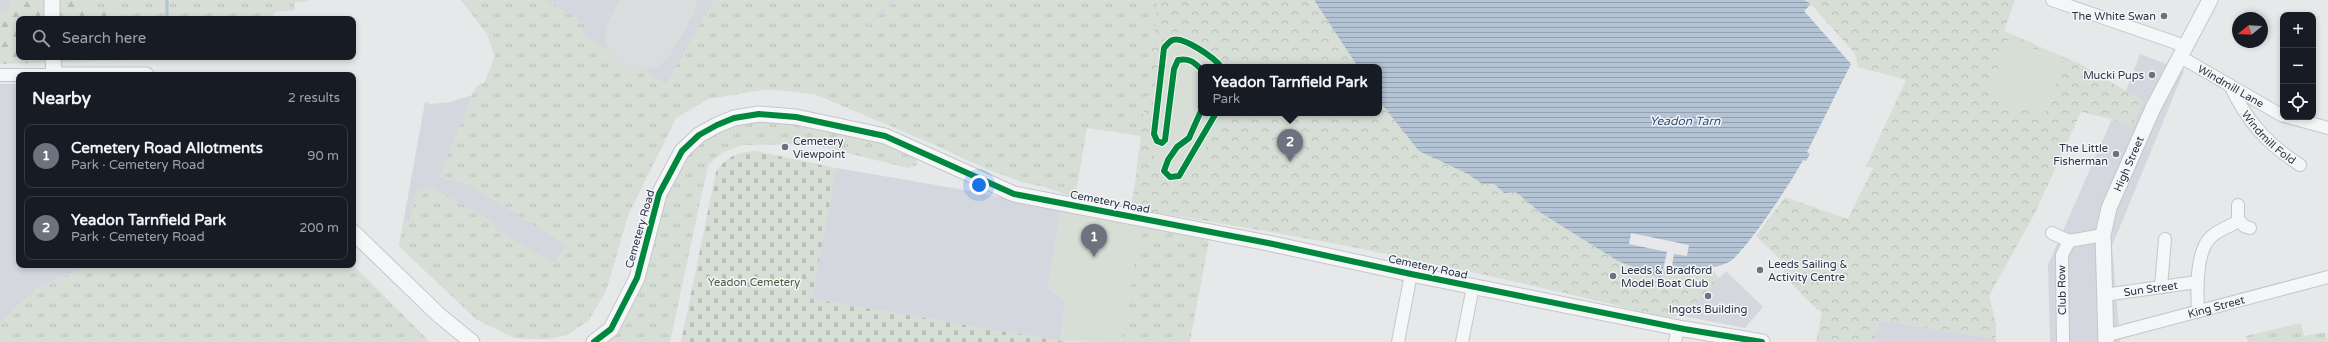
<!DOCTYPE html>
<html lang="en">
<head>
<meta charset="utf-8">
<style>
  body { margin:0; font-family:"Varela Round",sans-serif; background:#242831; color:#f1f3f6 }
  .controls { position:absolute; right:12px; top:12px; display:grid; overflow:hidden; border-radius:8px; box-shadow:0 2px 6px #0003 }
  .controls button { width:36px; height:36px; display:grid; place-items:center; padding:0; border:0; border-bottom:1px solid #363941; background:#171b24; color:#f1f3f6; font:20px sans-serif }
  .compass { position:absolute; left:2232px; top:12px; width:36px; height:36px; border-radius:50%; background:#171b24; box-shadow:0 2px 6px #0003; rotate:252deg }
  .you { position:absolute; left:979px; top:185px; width:14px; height:14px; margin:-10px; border:3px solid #fff; border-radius:50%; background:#1a73e8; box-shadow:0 0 0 6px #1a73e833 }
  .badge { display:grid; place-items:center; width:26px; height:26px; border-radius:50%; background:#6c737f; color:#fff; font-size:13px; font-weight:700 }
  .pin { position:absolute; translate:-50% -33px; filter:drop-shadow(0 1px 2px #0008) }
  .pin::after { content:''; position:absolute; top:21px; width:14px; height:12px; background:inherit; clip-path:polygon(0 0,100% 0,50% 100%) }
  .popup { position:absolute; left:1198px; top:64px; width:184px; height:52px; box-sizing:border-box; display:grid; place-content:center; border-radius:8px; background:#171b24; filter:drop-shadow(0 1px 3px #0005); font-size:13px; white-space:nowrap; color:#9ea1a6 }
  .popup b { font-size:15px; color:#f1f3f6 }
  .popup::after { content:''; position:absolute; left:50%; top:100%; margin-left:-8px; border:8px solid transparent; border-top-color:#171b24 }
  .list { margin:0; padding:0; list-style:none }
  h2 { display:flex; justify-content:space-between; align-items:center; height:52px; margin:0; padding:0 16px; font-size:17px }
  h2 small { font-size:13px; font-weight:400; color:#9ea1a6 }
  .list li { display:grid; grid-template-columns:26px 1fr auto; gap:12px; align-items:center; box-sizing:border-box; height:64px; margin:0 8px 8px; padding:0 8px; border:1px solid #363941; border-radius:8px }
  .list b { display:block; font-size:15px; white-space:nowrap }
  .list p { margin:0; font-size:13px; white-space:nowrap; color:#9ea1a6 }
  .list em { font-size:13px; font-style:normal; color:#9ea1a6 }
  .icon { flex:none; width:22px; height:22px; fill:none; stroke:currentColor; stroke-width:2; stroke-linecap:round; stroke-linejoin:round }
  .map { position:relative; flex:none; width:2328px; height:342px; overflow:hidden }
  .search { position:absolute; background:#171b24; box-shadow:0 2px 6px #0003; left:16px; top:16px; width:340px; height:44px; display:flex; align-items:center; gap:10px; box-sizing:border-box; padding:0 14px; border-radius:8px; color:#9ea1a6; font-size:15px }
  .panel { position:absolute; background:#171b24; box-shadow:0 2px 6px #0003; left:16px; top:72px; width:340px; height:196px; border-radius:8px }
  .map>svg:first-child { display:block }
  .built { fill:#d4d7dd }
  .grass { fill:url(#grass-tufts) }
  .forest { fill:url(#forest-firs) }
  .cemetery { fill:url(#cemetery-stones) }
  .park { fill:url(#park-crowns) }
  .garden { fill:#d6ded6 }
  .water { fill:url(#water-rules) }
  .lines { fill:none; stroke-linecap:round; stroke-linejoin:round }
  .stream { stroke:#b4c4d5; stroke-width:3 }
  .runway { stroke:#dadcde; stroke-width:71 }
  .minor-casing { stroke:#c4c6c8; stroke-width:14 }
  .tertiary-casing { stroke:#c4c6c8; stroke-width:17 }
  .minor { stroke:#f5f6f7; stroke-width:12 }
  .tertiary { stroke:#f5f6f7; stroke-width:15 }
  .cycleway-casing { stroke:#f4f6f9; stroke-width:8 }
  .cycleway { stroke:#00873e; stroke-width:6 }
  .poi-dot { fill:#6c737f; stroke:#f4f6f9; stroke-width:1.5 }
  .labels { text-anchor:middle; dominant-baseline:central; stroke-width:3; stroke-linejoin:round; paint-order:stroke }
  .poi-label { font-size:11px; fill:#2b3445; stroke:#f4f6f9; text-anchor:end }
  .street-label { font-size:11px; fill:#2b3445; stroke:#f4f6f9 }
  .park-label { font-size:11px; fill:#3f6138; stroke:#f4f6f9 }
  .water-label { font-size:12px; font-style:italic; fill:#34527a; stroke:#f4f6f9 }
</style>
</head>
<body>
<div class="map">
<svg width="2328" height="342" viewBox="0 0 2328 342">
  <defs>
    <pattern id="grass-tufts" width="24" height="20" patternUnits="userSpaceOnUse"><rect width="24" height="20" fill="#d6ded6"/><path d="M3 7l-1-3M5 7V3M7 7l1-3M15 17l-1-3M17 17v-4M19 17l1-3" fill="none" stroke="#b8bfb9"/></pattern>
    <pattern id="forest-firs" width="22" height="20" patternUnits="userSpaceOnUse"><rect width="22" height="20" fill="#d6ded6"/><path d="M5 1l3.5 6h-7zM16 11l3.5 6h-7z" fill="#b8bfb9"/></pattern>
    <pattern id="cemetery-stones" width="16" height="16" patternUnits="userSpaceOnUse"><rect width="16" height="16" fill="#d6ded6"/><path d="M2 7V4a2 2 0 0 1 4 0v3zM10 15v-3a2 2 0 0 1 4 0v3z" fill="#b8bfb9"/></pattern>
    <pattern id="park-crowns" width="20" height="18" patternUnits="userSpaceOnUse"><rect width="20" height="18" fill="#d6ded6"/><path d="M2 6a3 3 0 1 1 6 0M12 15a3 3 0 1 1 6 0" fill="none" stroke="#b8bfb9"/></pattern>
    <pattern id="water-rules" width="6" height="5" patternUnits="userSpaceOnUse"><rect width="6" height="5" fill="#b4c4d5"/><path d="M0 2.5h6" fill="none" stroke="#93a0af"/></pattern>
  </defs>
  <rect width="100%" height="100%" fill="#e6e8ea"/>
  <path class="built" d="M0,0H9L10,11H0Z
    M461,0H896L852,42L814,94L769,89L708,98L676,118L628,215L606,291L588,321L566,335L548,339L514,338L476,319L399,246L425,102L431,104L451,102L472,95L477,86L485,82L495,56L487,34Z
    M2140,54L2184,71L2112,246L2120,342H2050L2048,265L2112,119L2131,127L2143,101L2126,91Z
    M0,84H19V265H86L78,271L37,288L2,322L0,321Z
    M836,168L977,192L1061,211L1048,288L1066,301L1060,341L812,299Z
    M1726,271L1763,307L1745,328L1682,316Z
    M1880,320L1996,339V342H1874Z"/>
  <path class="grass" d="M86,0H308V1L294,3L295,10L275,12L272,19H145L86,9Z
    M461,0H545L587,24L581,33L666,84L714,0H892L861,33L896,0H1158L1141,136L1087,128L1075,198L1045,187L1022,182L984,168L933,144L814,94L769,89L708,99L676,118L628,215L606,291L588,321L566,335L548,339L514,338L476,319L399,246L404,221L409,223L417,192L431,187L493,221L495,229L554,263L566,245L469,185L439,177L472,95L477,86L485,82L495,56L487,34Z
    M162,57H256L254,60L162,59Z
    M776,120L888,144L916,157L917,165L908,168L811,144L743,145L723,152L708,165L670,342H605C616,329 627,316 635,300C663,239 656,153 731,125C744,120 762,121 776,120Z
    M1141,226L1209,240L1190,342H1120Z
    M86,265H353L430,342H0V321H2L37,288L78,271Z
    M2301,323L2304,336L2325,332L2328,342H2248L2246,336Z"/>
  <path class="forest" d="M9,0H86V9L145,19H19V57H162V59L0,64V11H9Z"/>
  <path class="cemetery" d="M756,151L836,168L812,299L1067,342H681L716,172C726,157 737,152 756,151Z"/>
  <path class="park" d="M1158,0H1314L1358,67H1201V113H1379V104L1395,119L1482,184H1494L1504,193L1516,192L1541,213L1661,278L1663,269C1678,264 1695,271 1711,269L1719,278L1684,315L1668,318C1490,274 1310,235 1129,209L1134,191Z
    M1804,0H2015L2004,31L2082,65L2143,101L2131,127L2112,119L2081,112L2035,213L1989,296L1996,323V339L1880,320L1874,342H1816L1822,312C1814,309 1792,283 1783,274L1785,264L1756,236L1785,197L1848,219L1873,168L1866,166L1906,80L1858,67L1855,54L1811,4Z"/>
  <path class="garden" d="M1181,32L1211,51L1227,67H1201V113H1226L1187,180C1178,180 1167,181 1161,173C1142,150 1158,73 1161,43L1169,33Z
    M2007,40L2065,59L2044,116L1988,97Z
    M1061,211L1141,226L1120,342L1060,341L1066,301L1048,288Z"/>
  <path class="water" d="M1314,0H1804L1811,4L1804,11L1851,64L1807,152L1810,154L1806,161L1803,160C1794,178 1744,254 1729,262C1709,271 1692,270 1672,266L1674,254L1687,256L1689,245L1631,233L1629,244L1667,252L1661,278L1618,261L1541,213L1516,192L1504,193L1494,184H1482L1468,174L1419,151L1385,108L1379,104V67H1358Z"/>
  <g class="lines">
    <path class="stream" d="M167,19V0"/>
    <path class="runway" d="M641,35L661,0"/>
    <defs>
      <g id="minor">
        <path d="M2052,0L2185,46"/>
        <path id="s1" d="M2179,56L2283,116"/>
        <path d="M0,75H54"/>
        <path id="s2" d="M2230,85C2246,120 2267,144 2300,165"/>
        <path d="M2288,117L2328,128"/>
        <path d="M2238,205V219L2244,226L2250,228"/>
        <path d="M2052,233L2069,241"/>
        <path d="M2161,287L2165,239"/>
        <path id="s3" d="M2104,295L2197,282"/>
        <path d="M2198,311C2197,292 2195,250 2212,236C2219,230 2230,226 2239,221"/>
        <path id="s4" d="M2105,336L2328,277"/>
        <path d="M1398,342L1411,274"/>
        <path d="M1462,342L1473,287"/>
        <path d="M1675,342L1678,328"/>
        <path d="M2063,342L2062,255L2069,241L2103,235"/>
      </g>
      <g id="tertiary">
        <path d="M52,19V0"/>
        <path d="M53,57L54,75H146"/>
        <path d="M353,232L440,316L472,342"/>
        <path d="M594,342L611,329L637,278L659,194L682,151L699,135L717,125L734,118L759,114L796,117L885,136L1014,194L1268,243L1411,274L1684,329L1762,342"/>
        <path id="s5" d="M2106,342L2103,235L2109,208L2153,108L2210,0"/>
      </g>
    </defs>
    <use href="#minor" class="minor-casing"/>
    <use href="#tertiary" class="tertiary-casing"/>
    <use href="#minor" class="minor"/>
    <use href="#tertiary" class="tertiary"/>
    <defs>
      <path id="cycleway" d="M1201,69C1194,62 1189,58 1178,60L1174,69L1165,140L1162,143L1157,141L1154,134L1164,48C1166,46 1169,41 1173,40C1183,36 1215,58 1221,67
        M1201,111L1189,138L1177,147L1168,160L1164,171L1170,177L1179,176L1216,113
        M594,342L611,329L637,278L659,194L682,151L699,135L717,125L734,118L759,114L796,117L885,136L1014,194L1268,243L1411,274L1684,329L1762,342"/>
    </defs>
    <use href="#cycleway" class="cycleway-casing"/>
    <use href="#cycleway" class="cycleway"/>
  </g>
  <g class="poi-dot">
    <circle cx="2164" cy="16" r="4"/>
    <circle cx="2152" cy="75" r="4"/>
    <circle cx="785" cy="147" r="4"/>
    <circle cx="2116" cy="154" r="4"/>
    <circle cx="1760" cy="270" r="4"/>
    <circle cx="1613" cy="276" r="4"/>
    <circle cx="1708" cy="296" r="4"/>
  </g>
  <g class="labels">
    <g class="poi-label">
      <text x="2156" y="16">The White Swan</text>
      <text x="2144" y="75">Mucki Pups</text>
      <text x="793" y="141" text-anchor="start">Cemetery<tspan x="793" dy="13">Viewpoint</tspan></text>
      <text x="2108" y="148">The Little<tspan x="2108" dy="13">Fisherman</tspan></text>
      <text x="1768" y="264" text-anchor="start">Leeds Sailing &amp;<tspan x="1768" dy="13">Activity Centre</tspan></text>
      <text x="1621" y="270" text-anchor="start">Leeds &amp; Bradford<tspan x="1621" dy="13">Model Boat Club</tspan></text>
      <text x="1708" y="309" text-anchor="middle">Ingots Building</text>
    </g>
    <g class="street-label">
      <text stroke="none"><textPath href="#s1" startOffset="60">Windmill Lane</textPath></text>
      <text stroke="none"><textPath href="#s2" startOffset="66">Windmill Fold</textPath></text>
      <text stroke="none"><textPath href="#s5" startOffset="183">High Street</textPath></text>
      <text transform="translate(1110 202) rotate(11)">Cemetery Road</text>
      <text transform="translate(640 229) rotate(-74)">Cemetery Road</text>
      <text transform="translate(1428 267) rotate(12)">Cemetery Road</text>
      <text stroke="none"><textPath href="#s3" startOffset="47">Sun Street</textPath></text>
      <text transform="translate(2062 290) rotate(-91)">Club Row</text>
      <text stroke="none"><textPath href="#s4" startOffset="115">King Street</textPath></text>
    </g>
    <g class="park-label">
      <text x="754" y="282">Yeadon Cemetery</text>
    </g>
    <g class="water-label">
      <text x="1685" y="121">Yeadon Tarn</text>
    </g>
  </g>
</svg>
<div class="controls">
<button>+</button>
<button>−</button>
<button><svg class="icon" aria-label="locate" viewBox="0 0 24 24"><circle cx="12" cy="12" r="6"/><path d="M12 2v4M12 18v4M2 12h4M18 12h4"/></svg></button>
</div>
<svg class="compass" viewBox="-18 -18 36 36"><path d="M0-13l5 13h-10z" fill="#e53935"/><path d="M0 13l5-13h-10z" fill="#9ea1a6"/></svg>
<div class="you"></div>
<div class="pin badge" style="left:1094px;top:257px">1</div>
<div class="pin badge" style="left:1290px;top:162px">2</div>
<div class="popup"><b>Yeadon Tarnfield Park</b>Park</div>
<div class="search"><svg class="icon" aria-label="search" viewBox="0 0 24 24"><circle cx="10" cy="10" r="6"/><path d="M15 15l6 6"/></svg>Search here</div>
<section class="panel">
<h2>Nearby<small>2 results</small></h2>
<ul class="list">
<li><span class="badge">1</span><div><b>Cemetery Road Allotments</b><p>Park · Cemetery Road</p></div><em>90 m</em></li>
<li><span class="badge">2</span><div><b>Yeadon Tarnfield Park</b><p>Park · Cemetery Road</p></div><em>200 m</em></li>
</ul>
</section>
</div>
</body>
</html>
